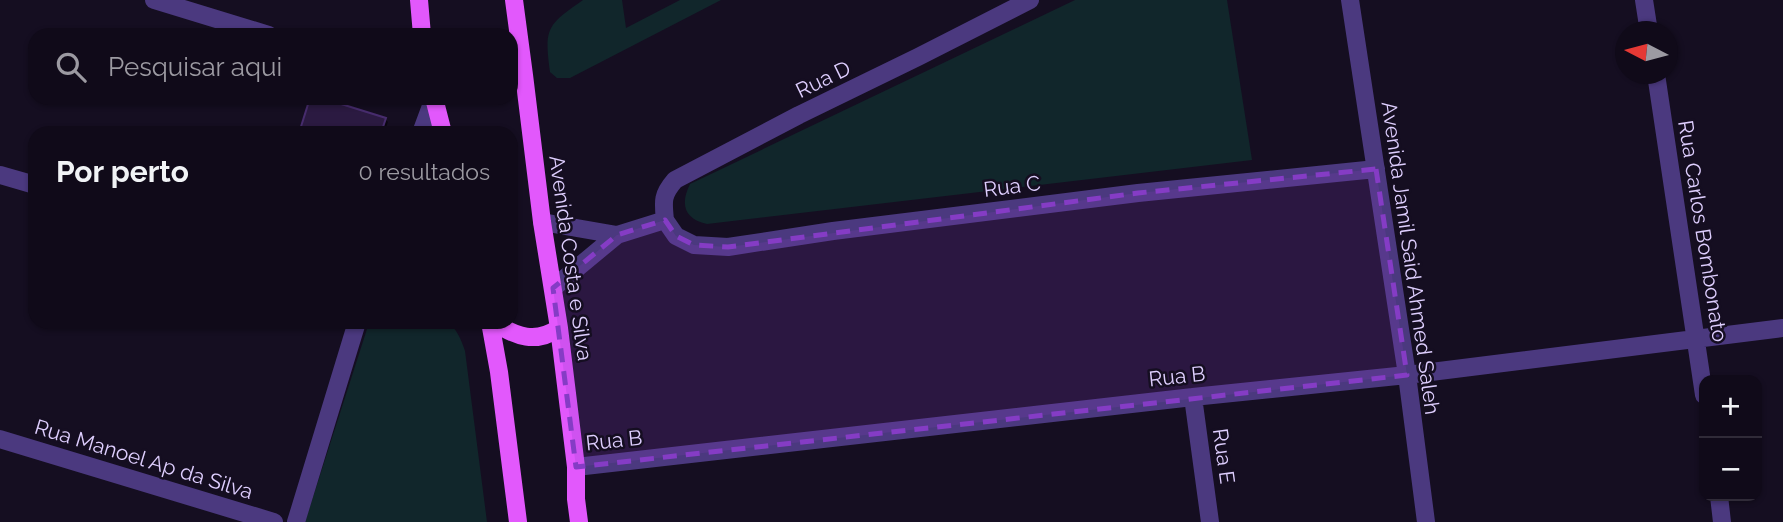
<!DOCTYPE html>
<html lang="pt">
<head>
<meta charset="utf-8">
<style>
  body { margin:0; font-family:Raleway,sans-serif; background:#191322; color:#f1f3f6 }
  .controls { position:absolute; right:21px; bottom:21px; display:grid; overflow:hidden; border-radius:14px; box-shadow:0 2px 5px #0004 }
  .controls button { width:63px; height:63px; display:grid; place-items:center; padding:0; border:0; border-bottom:2px solid #302b38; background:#100a19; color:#f1f3f6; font:35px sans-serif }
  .compass { position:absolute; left:1615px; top:21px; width:63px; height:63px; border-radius:50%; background:#100a19; box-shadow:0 2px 5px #0004; rotate:276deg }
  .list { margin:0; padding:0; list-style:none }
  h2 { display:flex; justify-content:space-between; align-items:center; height:91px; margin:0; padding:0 28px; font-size:30px }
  h2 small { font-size:23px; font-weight:400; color:#9c9aa2 }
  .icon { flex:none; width:38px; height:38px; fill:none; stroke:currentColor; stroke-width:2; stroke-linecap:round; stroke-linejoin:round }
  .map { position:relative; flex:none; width:1783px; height:522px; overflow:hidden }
  .search { position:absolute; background:#100a19; box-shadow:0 2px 5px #0004; left:28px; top:28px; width:490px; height:77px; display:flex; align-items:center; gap:18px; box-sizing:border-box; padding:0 24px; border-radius:21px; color:#9c9aa2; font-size:26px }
  .panel { position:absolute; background:#100a19; box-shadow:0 2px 5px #0004; left:28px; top:126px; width:490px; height:203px; border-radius:21px }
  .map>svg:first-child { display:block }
  .green { fill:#11262b }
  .shadow { fill:#0007 }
  .building { fill:#2b1a41; stroke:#472c6d; stroke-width:2 }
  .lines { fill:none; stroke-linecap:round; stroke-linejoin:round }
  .minor { stroke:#4b397f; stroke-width:18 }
  .major { stroke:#e258fc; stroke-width:18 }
  .marked { fill:#853cc5; fill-opacity:0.2; stroke:#853cc5; stroke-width:5; stroke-dasharray:14 9; stroke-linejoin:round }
  .labels { text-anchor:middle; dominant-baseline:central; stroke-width:5; stroke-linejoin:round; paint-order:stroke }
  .street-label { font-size:21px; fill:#decefe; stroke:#150e21 }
</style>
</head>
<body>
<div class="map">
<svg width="1783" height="522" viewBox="0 0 1783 522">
  <rect width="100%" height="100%" fill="#150e21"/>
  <path class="green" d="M583,0H622L626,28L680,0H721L570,78H557L550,72C544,28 547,25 583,0Z
    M1075,0H1227L1252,160L707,224C684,219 680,204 690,184Z
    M371,322H447C457,329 461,339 465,351L487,522H305L368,326Z"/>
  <path class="shadow" d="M312,98H317L385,119L388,122L384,133H301Z"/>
  <path class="building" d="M310,98H322L386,118L381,133H299Z"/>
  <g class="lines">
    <path class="minor" d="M154,0L269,35
      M1350,0L1407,375L1426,522
      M1644,0L1649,32
      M1656,74L1704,395
      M421,133L434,98
      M0,175L35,185
      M665,220L676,236L694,245L728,247L833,231L1138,193L1376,169
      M665,220C663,201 662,195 675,180L799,115L918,57L1030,0
      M542,222L617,235
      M553,288L617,235L665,220
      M1193,397L1210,522
      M0,439L274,522
      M576,467L1193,397L1407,375L1783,328
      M1719,496L1722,522
      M296,522L357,322"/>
    <path class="major" d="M419,0L422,35
      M514,0L524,75L542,222L559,328L576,467V499L579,522
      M434,98L443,133
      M490,322L499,372L518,522
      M494,322C516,337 536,344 559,328"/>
  </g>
  <path class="marked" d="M1376,169L1407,375L576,467L553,288L617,235L665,220L676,236L694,245L728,247L1138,193Z"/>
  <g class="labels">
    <g class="street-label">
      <text transform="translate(823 79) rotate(-26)">Rua D</text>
      <text transform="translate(1012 186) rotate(-7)">Rua C</text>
      <text transform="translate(1703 231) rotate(81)">Rua Carlos Bombonato</text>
      <text transform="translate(571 258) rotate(82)">Avenida Costa e Silva</text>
      <text transform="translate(1411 258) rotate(82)">Avenida Jamil Said Ahmed Saleh</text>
      <text transform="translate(1177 376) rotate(-6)">Rua B</text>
      <text transform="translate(614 440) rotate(-6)">Rua B</text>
      <text transform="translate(1224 456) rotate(82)">Rua E</text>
      <text transform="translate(144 459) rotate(17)">Rua Manoel Ap da Silva</text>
    </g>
  </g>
</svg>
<div class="controls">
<button>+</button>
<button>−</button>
</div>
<svg class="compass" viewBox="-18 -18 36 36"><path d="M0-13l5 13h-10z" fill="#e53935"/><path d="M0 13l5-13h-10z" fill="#9c9aa2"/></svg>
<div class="search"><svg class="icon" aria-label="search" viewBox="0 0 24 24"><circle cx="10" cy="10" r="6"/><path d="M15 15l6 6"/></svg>Pesquisar aqui</div>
<section class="panel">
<h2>Por perto<small>0 resultados</small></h2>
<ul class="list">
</ul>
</section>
</div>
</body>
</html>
